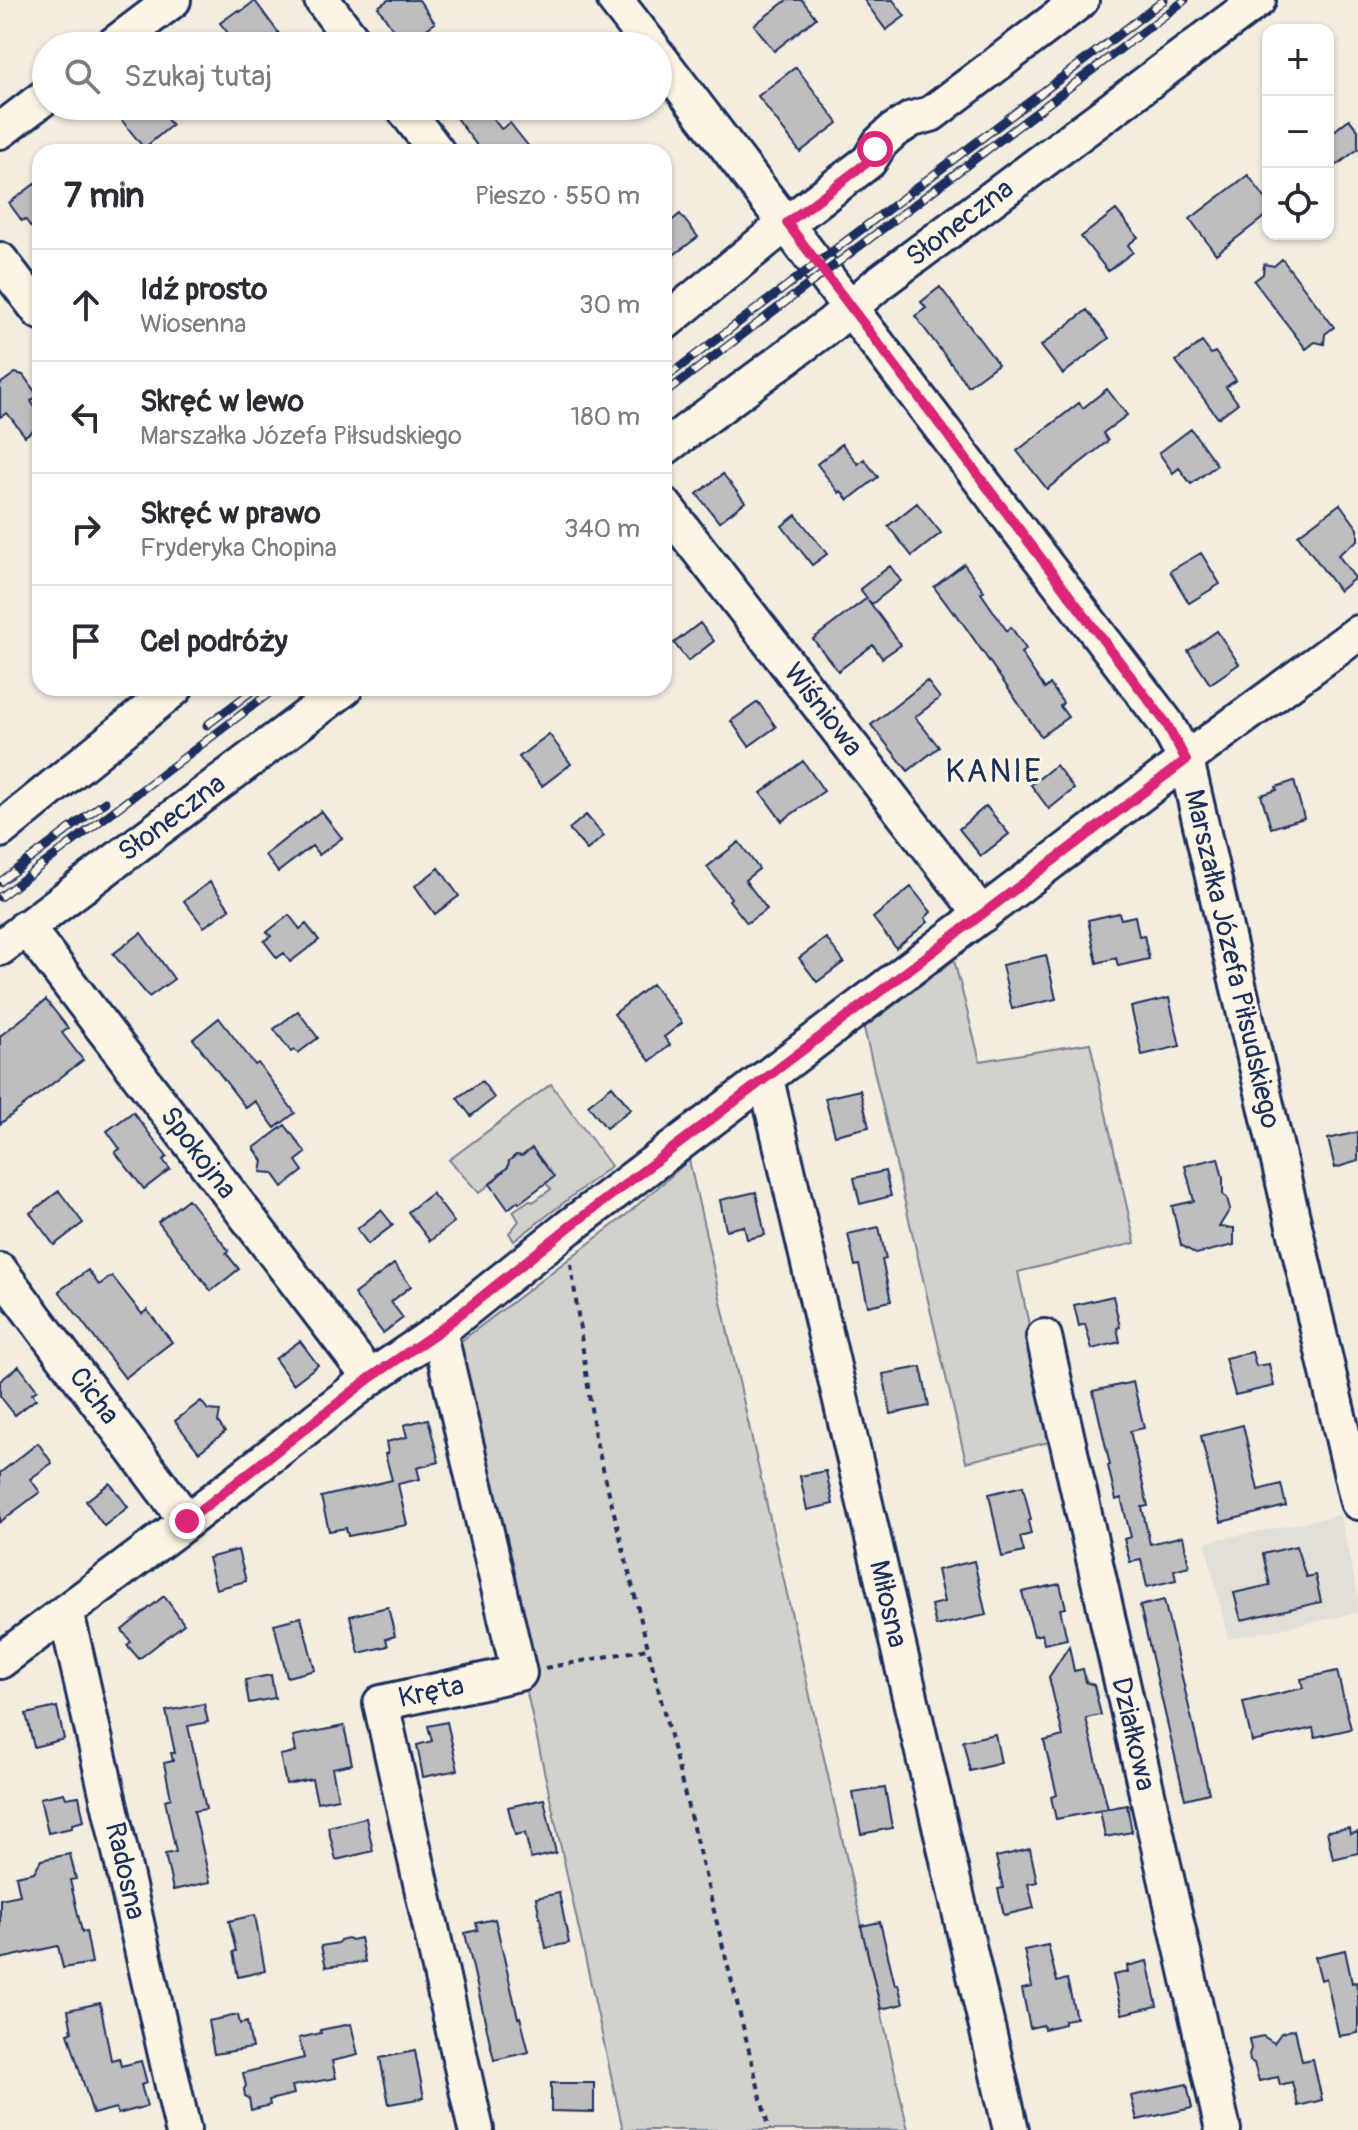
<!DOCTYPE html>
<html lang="pl">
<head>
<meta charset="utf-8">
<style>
  body { margin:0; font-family:Pangolin,sans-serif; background:#f2f2f3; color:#2b2b33 }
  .controls { position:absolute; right:24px; top:24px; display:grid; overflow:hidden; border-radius:16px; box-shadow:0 2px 6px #0004 }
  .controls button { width:72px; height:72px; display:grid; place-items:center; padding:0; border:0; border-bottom:2px solid #e1e1e2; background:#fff; color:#2b2b33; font:40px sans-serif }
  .stop { position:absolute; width:24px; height:24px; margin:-18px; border:6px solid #db2777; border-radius:50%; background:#fff }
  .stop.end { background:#db2777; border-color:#fff; box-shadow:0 2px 8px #0008 }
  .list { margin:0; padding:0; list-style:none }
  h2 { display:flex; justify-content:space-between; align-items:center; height:104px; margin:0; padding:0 32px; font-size:34px }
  h2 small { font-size:26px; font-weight:400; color:#7c7c81 }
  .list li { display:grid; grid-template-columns:52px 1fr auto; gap:24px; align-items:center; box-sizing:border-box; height:112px; padding:0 32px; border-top:2px solid #e1e1e2 }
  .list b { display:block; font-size:30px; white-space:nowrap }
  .list p { margin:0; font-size:26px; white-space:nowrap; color:#7c7c81 }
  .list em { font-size:26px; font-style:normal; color:#7c7c81 }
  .icon { flex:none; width:44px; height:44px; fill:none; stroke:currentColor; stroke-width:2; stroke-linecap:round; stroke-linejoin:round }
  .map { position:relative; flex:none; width:1358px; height:2130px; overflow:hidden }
  .search { position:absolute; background:#fff; box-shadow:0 2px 6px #0004; left:32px; top:32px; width:640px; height:88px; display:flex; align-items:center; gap:20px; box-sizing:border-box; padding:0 28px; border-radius:44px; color:#7c7c81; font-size:30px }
  .panel { position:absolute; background:#fff; box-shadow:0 2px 6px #0004; left:32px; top:144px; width:640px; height:552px; border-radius:24px }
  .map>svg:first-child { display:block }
  .built { fill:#e3dfd6 }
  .green { fill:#d3d1cc; stroke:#778095; stroke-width:2 }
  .building { fill:#bebec0; stroke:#1b2f5e; stroke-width:2 }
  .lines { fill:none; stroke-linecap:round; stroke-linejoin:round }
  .minor-casing { stroke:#1b2f5e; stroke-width:40 }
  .path { stroke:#1b2f5e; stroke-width:4; stroke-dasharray:6 6; stroke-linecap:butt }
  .minor { stroke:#fcf5e5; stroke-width:34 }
  .rail-casing { stroke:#1b2f5e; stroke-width:9 }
  .rail { stroke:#fcf5e5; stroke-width:6; stroke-dasharray:18; stroke-linecap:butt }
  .route { stroke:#db2777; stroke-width:10 }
  .labels { text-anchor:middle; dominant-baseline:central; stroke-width:6; stroke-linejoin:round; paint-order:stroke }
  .street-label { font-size:28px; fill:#1b2f5e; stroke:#fcf5e5 }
  .quarter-label { font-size:32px; letter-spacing:2px; fill:#1b2f5e; stroke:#fcf5e5 }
</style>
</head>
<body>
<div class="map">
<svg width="1358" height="2130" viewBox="0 0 1358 2130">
  <rect width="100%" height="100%" fill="#f3ede0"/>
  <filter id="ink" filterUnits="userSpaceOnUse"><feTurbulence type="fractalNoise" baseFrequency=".0125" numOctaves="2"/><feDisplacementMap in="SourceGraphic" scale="16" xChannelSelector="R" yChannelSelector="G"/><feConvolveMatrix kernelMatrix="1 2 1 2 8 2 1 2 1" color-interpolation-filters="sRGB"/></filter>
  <g filter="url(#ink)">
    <path class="built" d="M1340,1515L1358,1596V1613L1228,1639L1205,1542Z"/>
    <path class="green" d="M954,960L980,1061L1090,1043L1135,1243L1018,1272L1053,1441L966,1462L864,1028Z
      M551,1084L611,1166L514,1241L509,1233L519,1221L513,1211L530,1200L533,1202L551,1189L522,1156L516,1155L509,1161L508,1167L498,1175L499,1177L479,1193L449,1160Z
      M689,1160L908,2130H623L527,1693L456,1345L625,1216Z"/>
    <path class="building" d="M388,0H419L435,23L404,45L378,7Z
      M787,0H802L816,18L774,51L754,25Z
      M864,0H893L905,16L886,30Z
      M255,1L280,35L265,46H238L220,23L238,10L240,12Z
      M796,67L838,123L800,152L758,96Z
      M134,106H179L165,117L172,125L144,148L120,118Z
      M447,106H484L501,129L510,123L533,152H482Z
      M1349,119L1358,130V149L1328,172V136Z
      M1248,175L1268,202V214L1216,254L1190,219Z
      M40,180V239L25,219L22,221L9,203Z
      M1116,210L1138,237L1128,245L1133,252L1108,271L1081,237Z
      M680,214L698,237L664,262V227Z
      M1282,259L1334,327L1325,334L1324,344L1315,342L1306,349L1254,281L1263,274L1264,264L1274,266Z
      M940,287L998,364L968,386L915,316L926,308L921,302Z
      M1087,310L1109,338L1063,374L1041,346Z
      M1202,342L1211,354L1215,352L1236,380L1226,387L1238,403L1218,418L1176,361Z
      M15,373L23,375L38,396L31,401L40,415V425L25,436L7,413L0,417V384Z
      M1107,389L1127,415L1103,433L1108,441L1047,489L1017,451L1079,403L1083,408Z
      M1191,429L1217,465L1191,484L1179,468L1173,473L1159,453Z
      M842,444L858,464L864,459L878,477L848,500L841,491L839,493L817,464Z
      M723,474L745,502L719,522L697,494Z
      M917,503L941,533L912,556L888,526Z
      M1340,504L1358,529V540L1338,555L1355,578L1339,591L1298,535Z
      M796,515L827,554L812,565L782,526Z
      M1201,553L1220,584L1189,603L1170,571Z
      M964,564L984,591L981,593L1007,631L1011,627L1026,649L1021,653L1045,689L1050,684L1063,703L1060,706L1068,717L1041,736L955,612L954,614L934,587Z
      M890,566L901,581L872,604L868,600L901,645L882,658L873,645L838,671L813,639L867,598L860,589Z
      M700,623L714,641L688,661L674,643Z
      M1217,631L1239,664L1210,684L1188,651Z
      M927,681L940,698L915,717L939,747L908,771L871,725Z
      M758,702L776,727L749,746L731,721Z
      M549,734L571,764L542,786L519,757Z
      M803,761L824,791L782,821L761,793Z
      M1056,765L1074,789L1049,809L1031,785Z
      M1294,781L1304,818L1271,828L1261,795L1277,790L1276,787Z
      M986,806L1009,834L981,856L959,829Z
      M321,811L342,838L319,855L312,846L278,872L265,855Z
      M586,815L604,836L587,850L569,829Z
      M739,842L759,869L745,880L767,909L747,923L729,900L731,898L707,867Z
      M439,868L459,896L435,914L415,886Z
      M210,882L230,909L204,927L184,901Z
      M911,887L931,912L925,918L928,922L896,948L873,918Z
      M1119,913L1121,919L1135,916L1139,936L1144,935L1149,959L1118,966L1116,958L1097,963L1088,920Z
      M289,915L300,929L306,924L319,940L290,962L284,953L277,958L264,941L271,936L267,932Z
      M141,933L174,979L149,997L113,954Z
      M826,938L844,962L817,982L799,958Z
      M1046,955L1056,999L1012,1009L1002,965Z
      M652,984L682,1023L664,1037L670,1045L650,1061L614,1014Z
      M1169,998L1180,1046L1142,1055L1131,1007Z
      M46,1000L68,1028L62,1033L83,1060L0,1124V1036Z
      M298,1011L318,1038L298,1053L294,1050L291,1052L274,1029Z
      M219,1018L255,1065L258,1063L295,1113L275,1128L255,1101L246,1108L193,1039Z
      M482,1081L494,1098L471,1116L457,1098Z
      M612,1086L631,1109L606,1128L588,1105Z
      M860,1090L869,1127L835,1135L825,1098Z
      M133,1112L167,1157L163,1160L170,1169L144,1189L115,1152L120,1149L107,1131Z
      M285,1125L306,1153L296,1161L303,1171L283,1187L273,1173L261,1172L263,1161L254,1148Z
      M1358,1132V1161L1335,1168L1328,1139Z
      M532,1148L554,1177L519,1203L518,1201L508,1209L490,1184L508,1167L509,1161L516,1155L522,1156Z
      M1218,1158L1223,1178V1195L1227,1198L1230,1209L1219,1227L1234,1228V1245L1196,1254L1181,1245L1172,1206L1194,1201L1185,1166Z
      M885,1171L891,1196L860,1204L854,1178Z
      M59,1191L83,1223L54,1245L30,1213Z
      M756,1192L765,1235L747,1239L744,1226L726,1230L720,1200Z
      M432,1193L454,1222L430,1241L408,1212Z
      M188,1199L229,1251L226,1253L239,1269L211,1291L158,1222Z
      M381,1210L393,1225L368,1244L357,1229Z
      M879,1227L886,1259L882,1260L891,1301L868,1306L859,1265L855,1266L848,1234Z
      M394,1264L411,1286L391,1302L403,1318L383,1333L354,1294Z
      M88,1270L99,1285L112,1276L142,1314L147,1310L172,1342L125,1378L59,1291Z
      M1113,1296L1120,1327L1117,1328L1120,1342L1092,1349L1085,1324L1079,1326L1074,1305Z
      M300,1341L318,1365L293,1384L275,1359Z
      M1252,1352L1256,1366L1269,1364L1274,1386L1235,1395L1225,1358Z
      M19,1366L37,1390L32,1394L36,1399L15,1415L0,1396V1381Z
      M921,1367L929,1406L891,1414L883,1374Z
      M1133,1382L1144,1428L1130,1431L1148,1506L1142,1507L1150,1544L1183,1536L1189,1566L1174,1570L1176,1580L1147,1587L1141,1560L1130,1562L1124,1539L1131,1537L1121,1498L1116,1500L1108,1466L1110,1465L1093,1391Z
      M201,1401L208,1410L220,1411L218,1422L225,1432L199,1452L175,1421Z
      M428,1419L439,1462L417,1468L420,1479L398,1484L407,1525L348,1536L346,1528L329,1531L321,1497L392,1480L385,1454L388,1453L386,1442L407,1437L404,1425Z
      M1243,1425L1258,1490L1281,1484L1286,1506L1221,1522L1201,1436Z
      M38,1443L52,1463L30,1479L40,1492L0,1522V1473Z
      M826,1471L833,1504L807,1510L800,1476Z
      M110,1483L128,1507L104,1526L86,1501Z
      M1023,1486L1031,1520L1028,1521L1031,1534L1020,1537L1024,1552L1002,1557L989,1494Z
      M1296,1546L1306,1577L1315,1575L1321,1602L1241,1620L1234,1593L1270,1585L1263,1554Z
      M238,1550L246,1581L216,1589L208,1558Z
      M974,1561L986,1615L936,1626L931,1605L944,1602L937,1570Z
      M1060,1584L1066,1608L1060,1609L1067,1639L1044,1644L1042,1634L1034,1636L1022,1592Z
      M164,1596L184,1624L139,1659L127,1645L131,1642L122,1630Z
      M1164,1600L1209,1793L1185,1799L1140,1606Z
      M388,1607L395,1636L386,1639L388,1646L359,1653L350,1616Z
      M301,1617L315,1670L287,1677L274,1624Z
      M1069,1646L1074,1671L1083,1669L1086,1682L1094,1685L1101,1715L1086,1718L1108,1809L1056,1819L1051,1797L1057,1795L1044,1741L1063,1736L1049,1677Z
      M1337,1671L1351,1729L1315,1737L1313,1728L1252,1742L1243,1702L1303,1688L1301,1679Z
      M271,1675L275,1698L249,1703L245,1680Z
      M204,1704L208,1722L188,1726L206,1809L194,1811L210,1882L173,1890L165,1854L176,1852L165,1800L171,1798L164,1763L173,1761L171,1753H175L166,1711Z
      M57,1707L64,1739L34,1747L26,1714Z
      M447,1722L458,1770L423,1777L417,1745L432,1741L428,1726Z
      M344,1726L352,1764L332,1768L338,1798L317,1802L312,1779L286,1784L280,1755L296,1752L293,1736Z
      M995,1734L1001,1763L970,1771L963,1741Z
      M885,1788L892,1828L861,1834L853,1793Z
      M64,1793L66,1798L79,1796L84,1821L72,1824V1828L48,1833L40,1798Z
      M544,1799L556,1853L531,1859L525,1833L515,1835L508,1807Z
      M1127,1805L1132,1832L1105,1837L1100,1810Z
      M366,1818L373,1851L336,1860L328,1827Z
      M1349,1828L1350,1834L1358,1832V1853L1333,1859L1327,1831Z
      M1030,1849L1037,1882L1028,1884L1034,1908L1004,1915L998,1889L1003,1888L996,1857Z
      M70,1854L76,1879L70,1880L82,1932L86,1931L92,1963L63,1968L58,1946L0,1959V1899L20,1895L16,1876L34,1872L41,1860Z
      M559,1893L569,1943L546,1948L536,1898Z
      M255,1915L265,1971L238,1977L233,1952L236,1951L229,1921Z
      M495,1919L518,2018L520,2017L529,2052L494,2060L465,1933L478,1930L476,1923Z
      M880,1922L895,1985L898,1984L903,2004L881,2009L861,1926Z
      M348,1938L351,1940L360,1938L365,1962L326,1967L321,1946L338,1943L340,1940Z
      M1048,1945L1057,1982L1067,1979L1076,2018L1064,2020V2024L1044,2029L1043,2025L1030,2028L1022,1989L1032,1987L1024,1950Z
      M1345,1950L1352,1983L1356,1982L1358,1993V2033L1339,2036L1326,1978L1321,1980L1315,1957Z
      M1147,1961L1157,2006L1122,2014L1113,1975L1128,1972L1127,1966Z
      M100,2003L111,2060L119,2058L121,2066L141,2061L147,2083L141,2085L147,2106L118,2114L116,2108L93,2114L68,2033L72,2032L68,2010Z
      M238,2015L240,2024L247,2022L252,2048L214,2054L208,2021Z
      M351,2024L358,2055L332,2061L336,2078L292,2086L294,2094L269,2100L270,2105L251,2110L249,2098L245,2096L244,2089L246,2086L243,2073L304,2058L299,2038L321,2033L320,2030Z
      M1295,2029L1302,2061L1313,2059L1322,2100L1298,2106L1292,2082L1280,2085L1278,2077L1259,2081L1254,2063L1250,2061L1249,2054L1251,2049L1249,2039L1263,2036L1274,2043L1281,2033Z
      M415,2051L424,2098L389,2104L380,2058Z
      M551,2083H594V2112L551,2111Z
      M1187,2084L1192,2108L1137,2120L1131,2096Z"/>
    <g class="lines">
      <defs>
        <path id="minor" d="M322,0L357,46
          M615,0L651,46
          M112,46L173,0
          M658,56L1166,723L1186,760L1358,1502
          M402,106L437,152
          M0,131L46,96
          M0,260L40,312
          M664,323L773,234L869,161L880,143L893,131L912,119L931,114L1081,0
          M664,448L831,324L879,283L1258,0
          M664,505L982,915
          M0,830L175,688
          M26,927L370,1378
          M0,948L345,688
          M766,1079L1011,2130
          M0,1271L187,1521
          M439,1331L519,1673L381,1703L476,2130
          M1044,1337L1223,2130
          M66,1612L183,2130
          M0,1661L187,1521L370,1378L439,1331L569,1227L1204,746L1358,633"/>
      </defs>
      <use href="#minor" class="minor-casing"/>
      <path class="path" d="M571,1264L595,1437L769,2130
        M545,1668L647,1649"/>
      <use href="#minor" class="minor"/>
      <defs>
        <path id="rail" d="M664,379L1164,0
          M664,394L1185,0
          M207,725L256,688
          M0,882L105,802
          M0,897L276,688"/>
      </defs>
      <use href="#rail" class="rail-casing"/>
      <use href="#rail" class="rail"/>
    </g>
  </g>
  <g class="lines" filter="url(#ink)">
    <path class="route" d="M187,1521L370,1378L439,1331L569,1227L1186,760L1166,723L787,223L869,161L875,149"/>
  </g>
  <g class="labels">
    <g class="street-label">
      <text transform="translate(960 223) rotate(-37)">Słoneczna</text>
      <text transform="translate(823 710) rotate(52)">Wiśniowa</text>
      <text transform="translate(172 818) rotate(-37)">Słoneczna</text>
      <text transform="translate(1232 959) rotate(77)">Marszałka Józefa Piłsudskiego</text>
      <text transform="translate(198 1153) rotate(53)">Spokojna</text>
      <text transform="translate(94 1396) rotate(53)">Cicha</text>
      <text transform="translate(888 1604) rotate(77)">Miłosna</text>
      <text transform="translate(431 1692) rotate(-12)">Kręta</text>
      <text transform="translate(1133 1734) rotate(77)">Działkowa</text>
      <text transform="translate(125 1871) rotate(77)">Radosna</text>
    </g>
    <g class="quarter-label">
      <text x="994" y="772">KANIE</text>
    </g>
  </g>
</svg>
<div class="controls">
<button>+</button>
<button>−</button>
<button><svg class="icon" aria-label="locate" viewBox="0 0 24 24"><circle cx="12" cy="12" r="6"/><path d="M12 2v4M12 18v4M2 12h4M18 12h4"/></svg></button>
</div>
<div class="stop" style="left:875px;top:149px"></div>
<div class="stop end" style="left:187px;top:1521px"></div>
<div class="search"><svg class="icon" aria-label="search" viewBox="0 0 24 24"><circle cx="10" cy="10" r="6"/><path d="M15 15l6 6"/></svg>Szukaj tutaj</div>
<section class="panel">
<h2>7 min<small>Pieszo · 550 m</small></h2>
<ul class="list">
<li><svg class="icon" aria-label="ahead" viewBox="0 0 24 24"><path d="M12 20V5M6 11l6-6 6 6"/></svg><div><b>Idź prosto</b><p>Wiosenna</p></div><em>30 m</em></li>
<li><svg class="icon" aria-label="left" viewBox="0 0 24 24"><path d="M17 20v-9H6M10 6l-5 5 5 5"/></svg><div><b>Skręć w lewo</b><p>Marszałka Józefa Piłsudskiego</p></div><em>180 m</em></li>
<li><svg class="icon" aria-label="right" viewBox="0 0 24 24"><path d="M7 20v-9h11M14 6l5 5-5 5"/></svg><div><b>Skręć w prawo</b><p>Fryderyka Chopina</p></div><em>340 m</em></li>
<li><svg class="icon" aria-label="arrive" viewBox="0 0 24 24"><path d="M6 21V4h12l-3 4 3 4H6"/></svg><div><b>Cel podróży</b></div></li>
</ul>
</section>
</div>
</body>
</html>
